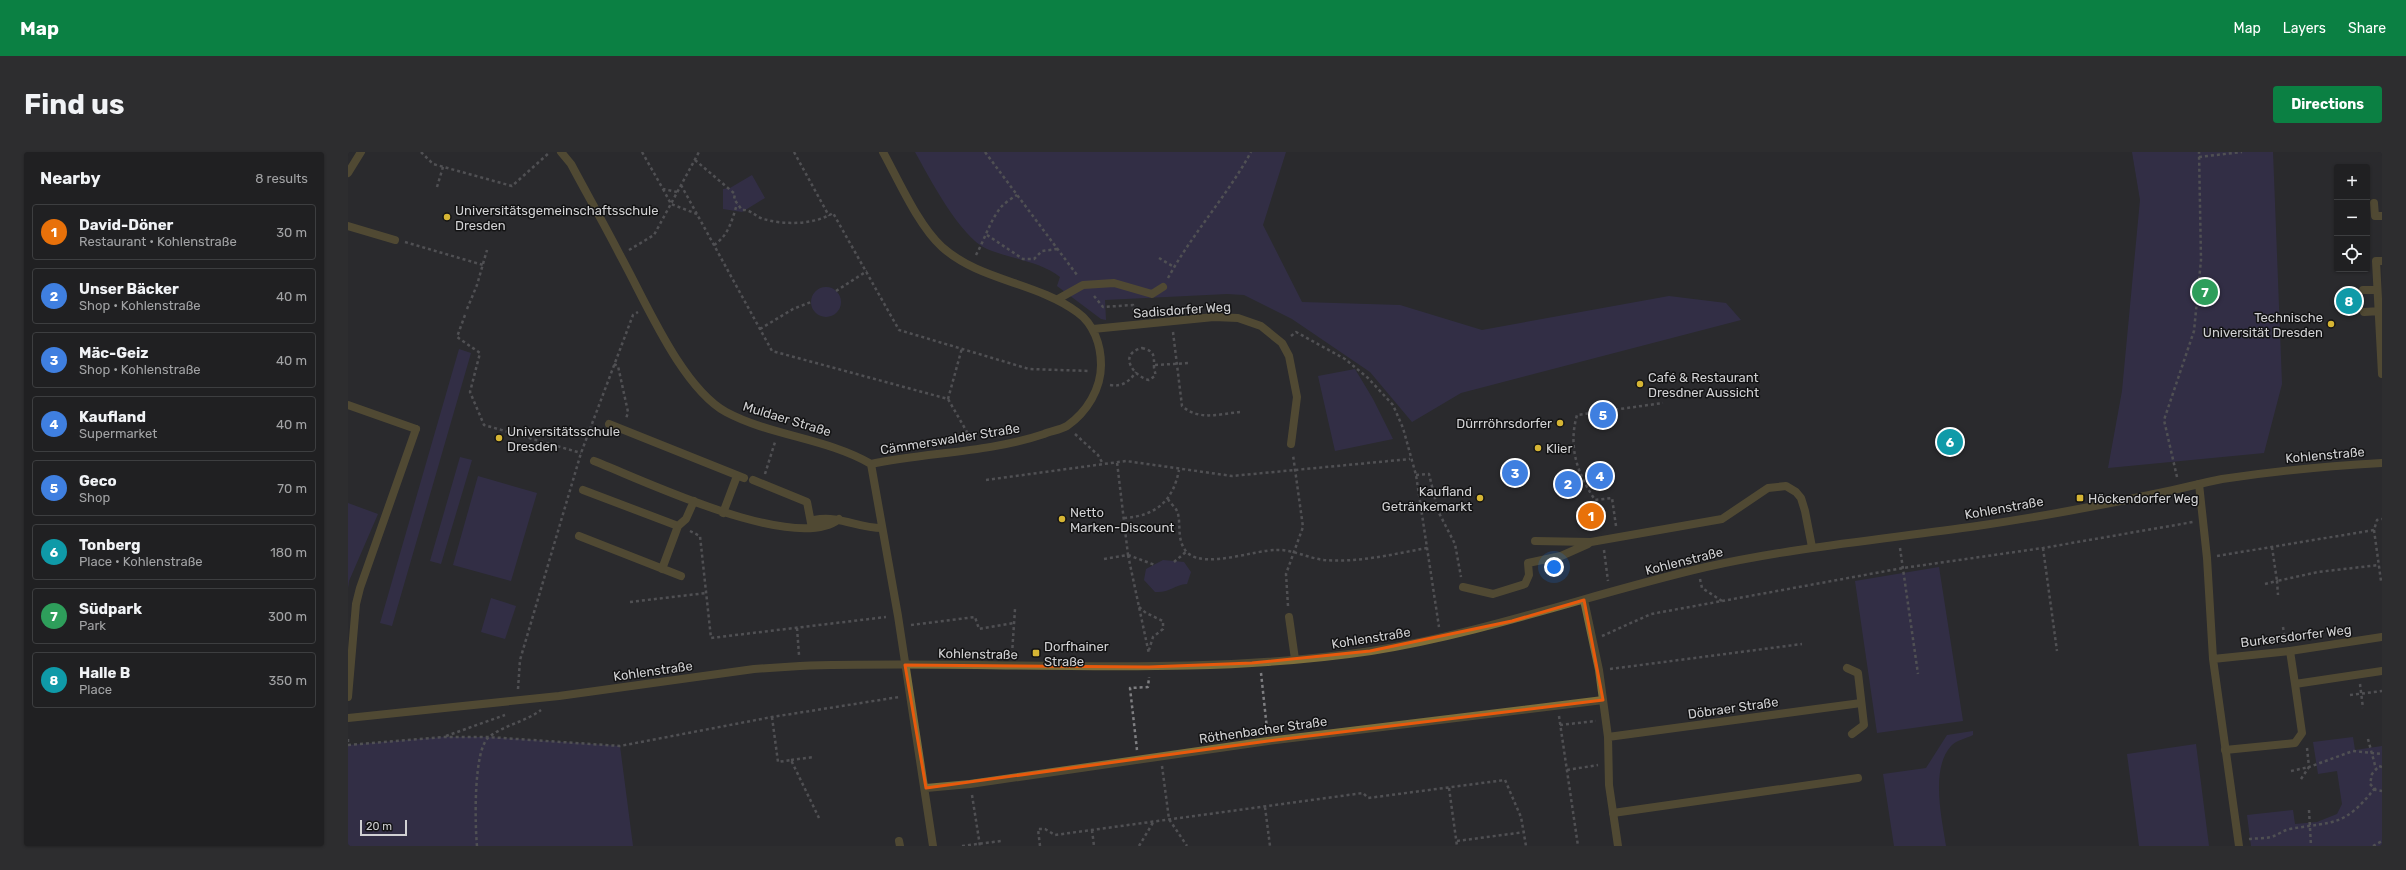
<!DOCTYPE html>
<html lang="en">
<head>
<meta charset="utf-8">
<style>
  body { margin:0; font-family:Rubik,sans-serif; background:#2d2d2f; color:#f1f3f6 }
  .controls { position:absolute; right:12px; top:12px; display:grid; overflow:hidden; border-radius:4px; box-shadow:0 1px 3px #0004 }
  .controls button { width:36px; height:36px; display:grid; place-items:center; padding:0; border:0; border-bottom:1px solid #3d3e40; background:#202022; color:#f1f3f6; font:20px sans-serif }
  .scale { position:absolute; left:12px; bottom:10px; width:47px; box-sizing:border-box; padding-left:4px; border:2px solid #d1d1d3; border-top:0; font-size:11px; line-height:14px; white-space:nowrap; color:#d1d1d3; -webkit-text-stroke:3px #131314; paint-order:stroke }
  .you { position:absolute; left:1206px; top:415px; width:14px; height:14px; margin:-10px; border:3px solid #fff; border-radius:50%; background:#1a73e8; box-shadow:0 0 0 6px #1a73e833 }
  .badge { display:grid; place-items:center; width:26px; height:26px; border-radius:50%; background:#0b8043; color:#fff; font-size:13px; font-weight:700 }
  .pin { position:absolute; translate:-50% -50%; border:2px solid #fff; box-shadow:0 1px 4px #0006 }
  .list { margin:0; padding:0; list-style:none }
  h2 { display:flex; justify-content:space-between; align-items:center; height:52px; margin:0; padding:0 16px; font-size:17px }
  h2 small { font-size:13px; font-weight:400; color:#a2a3a5 }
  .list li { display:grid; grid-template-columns:26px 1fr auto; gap:12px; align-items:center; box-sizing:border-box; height:56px; margin:0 8px 8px; padding:0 8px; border:1px solid #3d3e40; border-radius:4px }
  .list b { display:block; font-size:15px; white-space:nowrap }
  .list p { margin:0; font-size:13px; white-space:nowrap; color:#a2a3a5 }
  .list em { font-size:13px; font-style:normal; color:#a2a3a5 }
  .icon { flex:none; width:22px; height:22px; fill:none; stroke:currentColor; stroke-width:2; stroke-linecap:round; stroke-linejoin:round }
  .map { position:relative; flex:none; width:2034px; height:694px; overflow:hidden; border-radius:4px }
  header { display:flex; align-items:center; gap:24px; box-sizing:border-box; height:56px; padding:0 20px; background:#0b8043; color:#fff }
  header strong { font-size:19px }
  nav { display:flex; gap:22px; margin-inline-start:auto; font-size:14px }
  .intro { display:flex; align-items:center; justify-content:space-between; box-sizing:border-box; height:96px; padding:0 24px }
  h1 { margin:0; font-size:28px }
  .button { padding:10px 18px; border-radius:4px; background:#0b8043; color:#fff; font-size:14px; font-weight:700 }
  main { display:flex; gap:24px; padding:0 24px }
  aside { flex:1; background:#202022; border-radius:4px; box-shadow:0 1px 3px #0004 }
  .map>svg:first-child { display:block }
  .green { fill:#3c3463 }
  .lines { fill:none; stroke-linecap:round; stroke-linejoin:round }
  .path { stroke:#7e7e81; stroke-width:2.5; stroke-dasharray:3 3; stroke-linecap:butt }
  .service { stroke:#7f703a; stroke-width:8 }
  .minor { stroke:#7f703a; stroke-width:8 }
  .tertiary { stroke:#7f703a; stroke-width:8 }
  .marked { fill:none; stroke:#e8590c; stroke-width:3; stroke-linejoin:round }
  .poi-dot { fill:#d6b534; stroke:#131314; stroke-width:1.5 }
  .labels { text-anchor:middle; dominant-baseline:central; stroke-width:3; stroke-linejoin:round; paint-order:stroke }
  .poi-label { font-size:13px; fill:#d1d1d3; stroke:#131314; text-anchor:start }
  .street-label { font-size:13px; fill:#d1d1d3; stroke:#131314 }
</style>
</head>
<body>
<header>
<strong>Map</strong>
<nav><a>Map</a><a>Layers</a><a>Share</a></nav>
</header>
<div class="intro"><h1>Find us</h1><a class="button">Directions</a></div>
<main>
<aside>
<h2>Nearby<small>8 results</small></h2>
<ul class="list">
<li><span class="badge" style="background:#e8710a">1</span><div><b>David-Döner</b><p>Restaurant · Kohlenstraße</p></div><em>30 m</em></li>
<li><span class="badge" style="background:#3f7fe0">2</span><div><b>Unser Bäcker</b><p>Shop · Kohlenstraße</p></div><em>40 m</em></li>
<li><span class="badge" style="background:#3f7fe0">3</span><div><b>Mäc-Geiz</b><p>Shop · Kohlenstraße</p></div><em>40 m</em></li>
<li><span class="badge" style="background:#3f7fe0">4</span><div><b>Kaufland</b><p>Supermarket</p></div><em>40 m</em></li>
<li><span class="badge" style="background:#3f7fe0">5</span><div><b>Geco</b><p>Shop</p></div><em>70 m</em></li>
<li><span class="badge" style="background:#0f9aa8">6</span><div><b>Tonberg</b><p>Place · Kohlenstraße</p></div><em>180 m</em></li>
<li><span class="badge" style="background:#2e9e5b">7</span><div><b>Südpark</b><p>Park</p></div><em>300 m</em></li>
<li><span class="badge" style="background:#0f9aa8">8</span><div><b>Halle B</b><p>Place</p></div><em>350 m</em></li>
</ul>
</aside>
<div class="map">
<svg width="2034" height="694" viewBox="0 0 2034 694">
  <rect width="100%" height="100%" fill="#2a2a2d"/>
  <path class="green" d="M567,0H938L915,73L954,150L1052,153L1134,178L1321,144L1378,151L1393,168L1113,241L1064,270L1022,220L944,167L896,143L879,142L757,148L758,168L753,167L709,134L712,125C692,109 663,107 639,97C612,85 581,25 567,0Z
    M1784,0H1925L1934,232L1916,301L1760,316L1774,239L1792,48Z
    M404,23L417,46L394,60L375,57V37L382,36Z
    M463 150a15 15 0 1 1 30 0a15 15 0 1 1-30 0Z
    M111,197L123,201L44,474L32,471Z
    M1007,217L1025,247L1045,287L987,299L970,224Z
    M112,305L124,308L93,412L82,409Z
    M130,324L189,341L163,429L105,413Z
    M0,351L30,362L1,429L0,436Z
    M815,408L836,410L843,420L839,432C825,433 822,441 807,440L796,428L798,417Z
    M1591,415L1615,569L1529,581L1507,429Z
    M143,446L168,454L157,487L133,480Z
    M1625,579V583C1619,586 1607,589 1603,594C1582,617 1594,667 1598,694H1546L1535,622L1578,616L1599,583Z
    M95,585H140L272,594L285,694H0V593Z
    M2005,585L2007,598L2034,594V694H1903L1899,663L1945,658L1947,672L1969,670L1989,662L1994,652L1989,619L1970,622L1965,590Z
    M1848,592L1861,694H1791L1779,602Z"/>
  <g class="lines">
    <path class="path" d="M73,0L85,12L164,34L202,0
      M294,0L315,37L329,40
      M446,0L481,64
      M637,0L729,123
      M1851,5L1894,0
      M347,8L387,42L386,47L394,58C402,57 407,64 415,67C437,73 466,73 485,61L551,178L681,217L742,219
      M333,33L424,199L600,247L623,287
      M89,35L95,15
      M315,37L323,52L349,62
      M639,83L675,107H686L694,99L709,97
      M57,90L135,113
      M366,93C381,83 384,68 389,52
      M281,98L306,83L351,0
      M628,103C637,87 642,68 654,54C658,50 664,46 669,43
      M811,106L826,115
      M820,126C844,82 879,44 903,0
      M488,139L519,119
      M746,144L755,155L785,153L786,161
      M119,157L129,133L139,98
      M117,163L109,185L132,201L122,240L136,273L233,301
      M412,177L445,157L463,150
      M825,180L834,254C851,269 871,262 892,260
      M943,184L948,180L997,207L1020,226L1045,253L1055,276L1068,323L1091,475
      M794,196C807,199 806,204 806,215C806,219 808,220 807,224L801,228C786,225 769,202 794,196Z
      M266,212L270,214L280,260L278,267
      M807,213L842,211
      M762,233C774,235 781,230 788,220
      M600,247L614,196
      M727,282L750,303L755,312
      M417,322L427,290
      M1068,323L1081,322L1090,359L1107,392L1113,425
      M1829,325L1816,268L1846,179L1853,108L1851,0
      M638,328L778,309L884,324L1062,307
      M820,347C822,351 827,355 829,359C834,370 827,391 841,402C859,416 907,398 928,398C943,397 960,406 976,408C1009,411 1046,402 1079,396
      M776,366C808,364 825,349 831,318
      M1268,374L1264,346L1247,348C1229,321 1220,295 1229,263L1315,251
      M2026,378L2033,429
      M342,379L352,384L363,486L538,465
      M1924,395L1929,429L1970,420L2031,413
      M1552,396L1570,522
      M1695,396L1709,499
      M1256,398L1260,429
      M780,403L801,502
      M780,403L807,413
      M1869,404L2026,378L2029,368L2034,367
      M756,407L780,403L769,310
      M826,410L839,399
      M1352,427L1354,436L1374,449
      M1917,432L1929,429L1930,443
      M282,450L358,441
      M940,454L938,422L955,375L945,303
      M791,455L798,461L815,469V477L805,485L801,498
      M563,473L627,465L631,477L666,471
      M1935,475L1937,488
      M449,476L451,503
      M1254,484L1303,462L1555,416L1695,396L1845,370
      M664,502L667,457
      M1262,517L1454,492
      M913,521L919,577
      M2012,532L2015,556
      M170,537L172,508L233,301L285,163L290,160
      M2002,543L2034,539
      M1211,564L1230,694
      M424,565L430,610L443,608L471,666
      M1212,573L1248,569
      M98,584L157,563
      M0,587V593
      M2020,587L2028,617
      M0,593L95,585H140L272,594L424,565L551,545
      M1959,596L1961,615L2005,599L2034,602
      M789,598L782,536L800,535L801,525
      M443,608L466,605
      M814,614L821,667L839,694
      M2034,615L2031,614L2024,622L2022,632L2028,638L2034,639
      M1219,618L1250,613
      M1943,619L1961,615
      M1953,627L1961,615
      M1101,636L1109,694
      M624,643L632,694
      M917,655L922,694
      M1961,658L1963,694
      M744,678L746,694
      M1901,687C1909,686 1918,687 1926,684C1931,682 1936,678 1942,677C1987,669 1996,675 2027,636
      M1109,689L1177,680
      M129,694C127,674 125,597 141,585C156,573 177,570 193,558
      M614,694L653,689
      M692,694L690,677H697L707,683L1015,641L1020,646L1157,628L1173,665L1178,694
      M791,694L806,669
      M2025,694L2034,689"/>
    <path class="service" d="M2026,51L2027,64H2034
      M0,74L47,88
      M2034,109H2028L2034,222
      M2015,138H2028
      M710,147L735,133L766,131L804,142L815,135
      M2016,160L2033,159
      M261,272L396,326
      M246,309C295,328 447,402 491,367
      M405,328L459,350L464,376
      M235,338L330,374
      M375,361L389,324
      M464,375L466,368C492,363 509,376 534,376
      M231,384L333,424
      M1187,389L1243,390L1374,367L1420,336L1438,334L1448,340L1453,346L1457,359L1464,395
      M314,417L330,374L338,367L346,349
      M1115,435L1145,442L1177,432L1181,423L1180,411L1213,404L1240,392
      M941,465L947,507
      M1942,499L1947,532L2034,519
      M1499,516L1510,521L1516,573L1504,582
      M0,545L8,452L12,436L68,277
      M1877,598L1947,591L1954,581L1947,532
      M1265,661L1510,626
      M551,689L552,694"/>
    <path class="minor" d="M213,0L223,12C239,42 256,72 272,103C297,148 333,235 378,260C423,284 478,286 523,312
      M0,21L13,0
      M745,177L866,165L890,166L913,174L934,191L941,204L949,245L943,292
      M0,253L68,277
      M523,312C580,300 640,301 696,282C703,279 712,278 719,274C739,260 753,237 753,213C753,193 746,172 729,160C688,130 632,129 594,95C570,73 551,29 535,0
      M523,312L550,464L585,694
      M1851,332L1859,406L1865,507L1891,694
      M1236,448L1251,518L1260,585L1261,633L1270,694
      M1865,507L1942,499L2034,485
      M1260,585L1513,551
      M578,636L622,632L920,589L1255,548"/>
    <path class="tertiary" d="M0,566L211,544L406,517L452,514C642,507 834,527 1023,499C1137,481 1246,441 1358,415C1448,395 1538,387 1629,374C1690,365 1751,354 1811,341C1832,337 1853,331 1874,327C1927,319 1980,314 2034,311"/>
  </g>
  <path d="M0 0H2034V694H0ZM1236,448L1255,548L920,589L578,636L557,513L801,515L904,511L1022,499L1164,469Z" fill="#2a2a2d" fill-opacity=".55" fill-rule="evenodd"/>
  <path class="marked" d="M1236,448L1255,548L920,589L578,636L557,513L801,515L904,511L1022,499L1164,469Z"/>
  <g class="poi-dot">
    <circle cx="99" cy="65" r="4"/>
    <circle cx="1983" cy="172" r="4"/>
    <circle cx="1292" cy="232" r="4"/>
    <circle cx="1212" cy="271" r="4"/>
    <circle cx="151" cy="286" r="4"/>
    <circle cx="1190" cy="296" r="4"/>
    <circle cx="1132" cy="346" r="4"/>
    <rect x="1728" y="342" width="8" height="8" rx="2"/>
    <circle cx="714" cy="367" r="4"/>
    <rect x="684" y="497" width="8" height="8" rx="2"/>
  </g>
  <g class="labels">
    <g class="poi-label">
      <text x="107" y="58">Universitätsgemeinschaftsschule<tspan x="107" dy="15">Dresden</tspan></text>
      <text x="1975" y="165" text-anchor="end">Technische<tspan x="1975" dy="15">Universität Dresden</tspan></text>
      <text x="1300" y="225">Café &amp; Restaurant<tspan x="1300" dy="15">Dresdner Aussicht</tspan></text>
      <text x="1204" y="271" text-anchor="end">Dürrröhrsdorfer</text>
      <text x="159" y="279">Universitätsschule<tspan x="159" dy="15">Dresden</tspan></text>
      <text x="1198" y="296">Klier</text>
      <text x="1124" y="339" text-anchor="end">Kaufland<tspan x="1124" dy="15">Getränkemarkt</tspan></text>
      <text x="1740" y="346">Höckendorfer Weg</text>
      <text x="722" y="360">Netto<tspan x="722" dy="15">Marken-Discount</tspan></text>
      <text x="696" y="494">Dorfhainer<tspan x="696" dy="15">Straße</tspan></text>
    </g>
    <g class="street-label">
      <text transform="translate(834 158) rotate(-4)">Sadisdorfer Weg</text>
      <text transform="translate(439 267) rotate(17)">Muldaer Straße</text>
      <text transform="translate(602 287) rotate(-9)">Cämmerswalder Straße</text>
      <text transform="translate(1977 303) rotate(-5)">Kohlenstraße</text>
      <text transform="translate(1656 356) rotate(-10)">Kohlenstraße</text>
      <text transform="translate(1336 409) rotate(-14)">Kohlenstraße</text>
      <text transform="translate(1948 484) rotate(-7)">Burkersdorfer Weg</text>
      <text transform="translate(1023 486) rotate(-9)">Kohlenstraße</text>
      <text transform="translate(630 502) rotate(1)">Kohlenstraße</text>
      <text transform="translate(305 519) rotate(-8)">Kohlenstraße</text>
      <text transform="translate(1385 556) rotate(-8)">Döbraer Straße</text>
      <text transform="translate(915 578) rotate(-8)">Röthenbacher Straße</text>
    </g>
  </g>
</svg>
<div class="controls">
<button>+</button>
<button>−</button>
<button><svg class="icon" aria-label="locate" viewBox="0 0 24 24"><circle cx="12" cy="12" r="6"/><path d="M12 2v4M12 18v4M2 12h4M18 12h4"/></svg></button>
</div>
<div class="scale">20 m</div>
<div class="you"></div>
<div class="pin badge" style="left:1243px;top:364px;background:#e8710a">1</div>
<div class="pin badge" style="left:1220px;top:332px;background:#3f7fe0">2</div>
<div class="pin badge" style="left:1167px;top:321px;background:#3f7fe0">3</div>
<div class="pin badge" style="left:1252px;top:324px;background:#3f7fe0">4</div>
<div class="pin badge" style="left:1255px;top:263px;background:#3f7fe0">5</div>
<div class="pin badge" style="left:1602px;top:290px;background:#0f9aa8">6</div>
<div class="pin badge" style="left:1857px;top:140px;background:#2e9e5b">7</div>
<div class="pin badge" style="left:2001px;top:149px;background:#0f9aa8">8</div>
</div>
</main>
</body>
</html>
